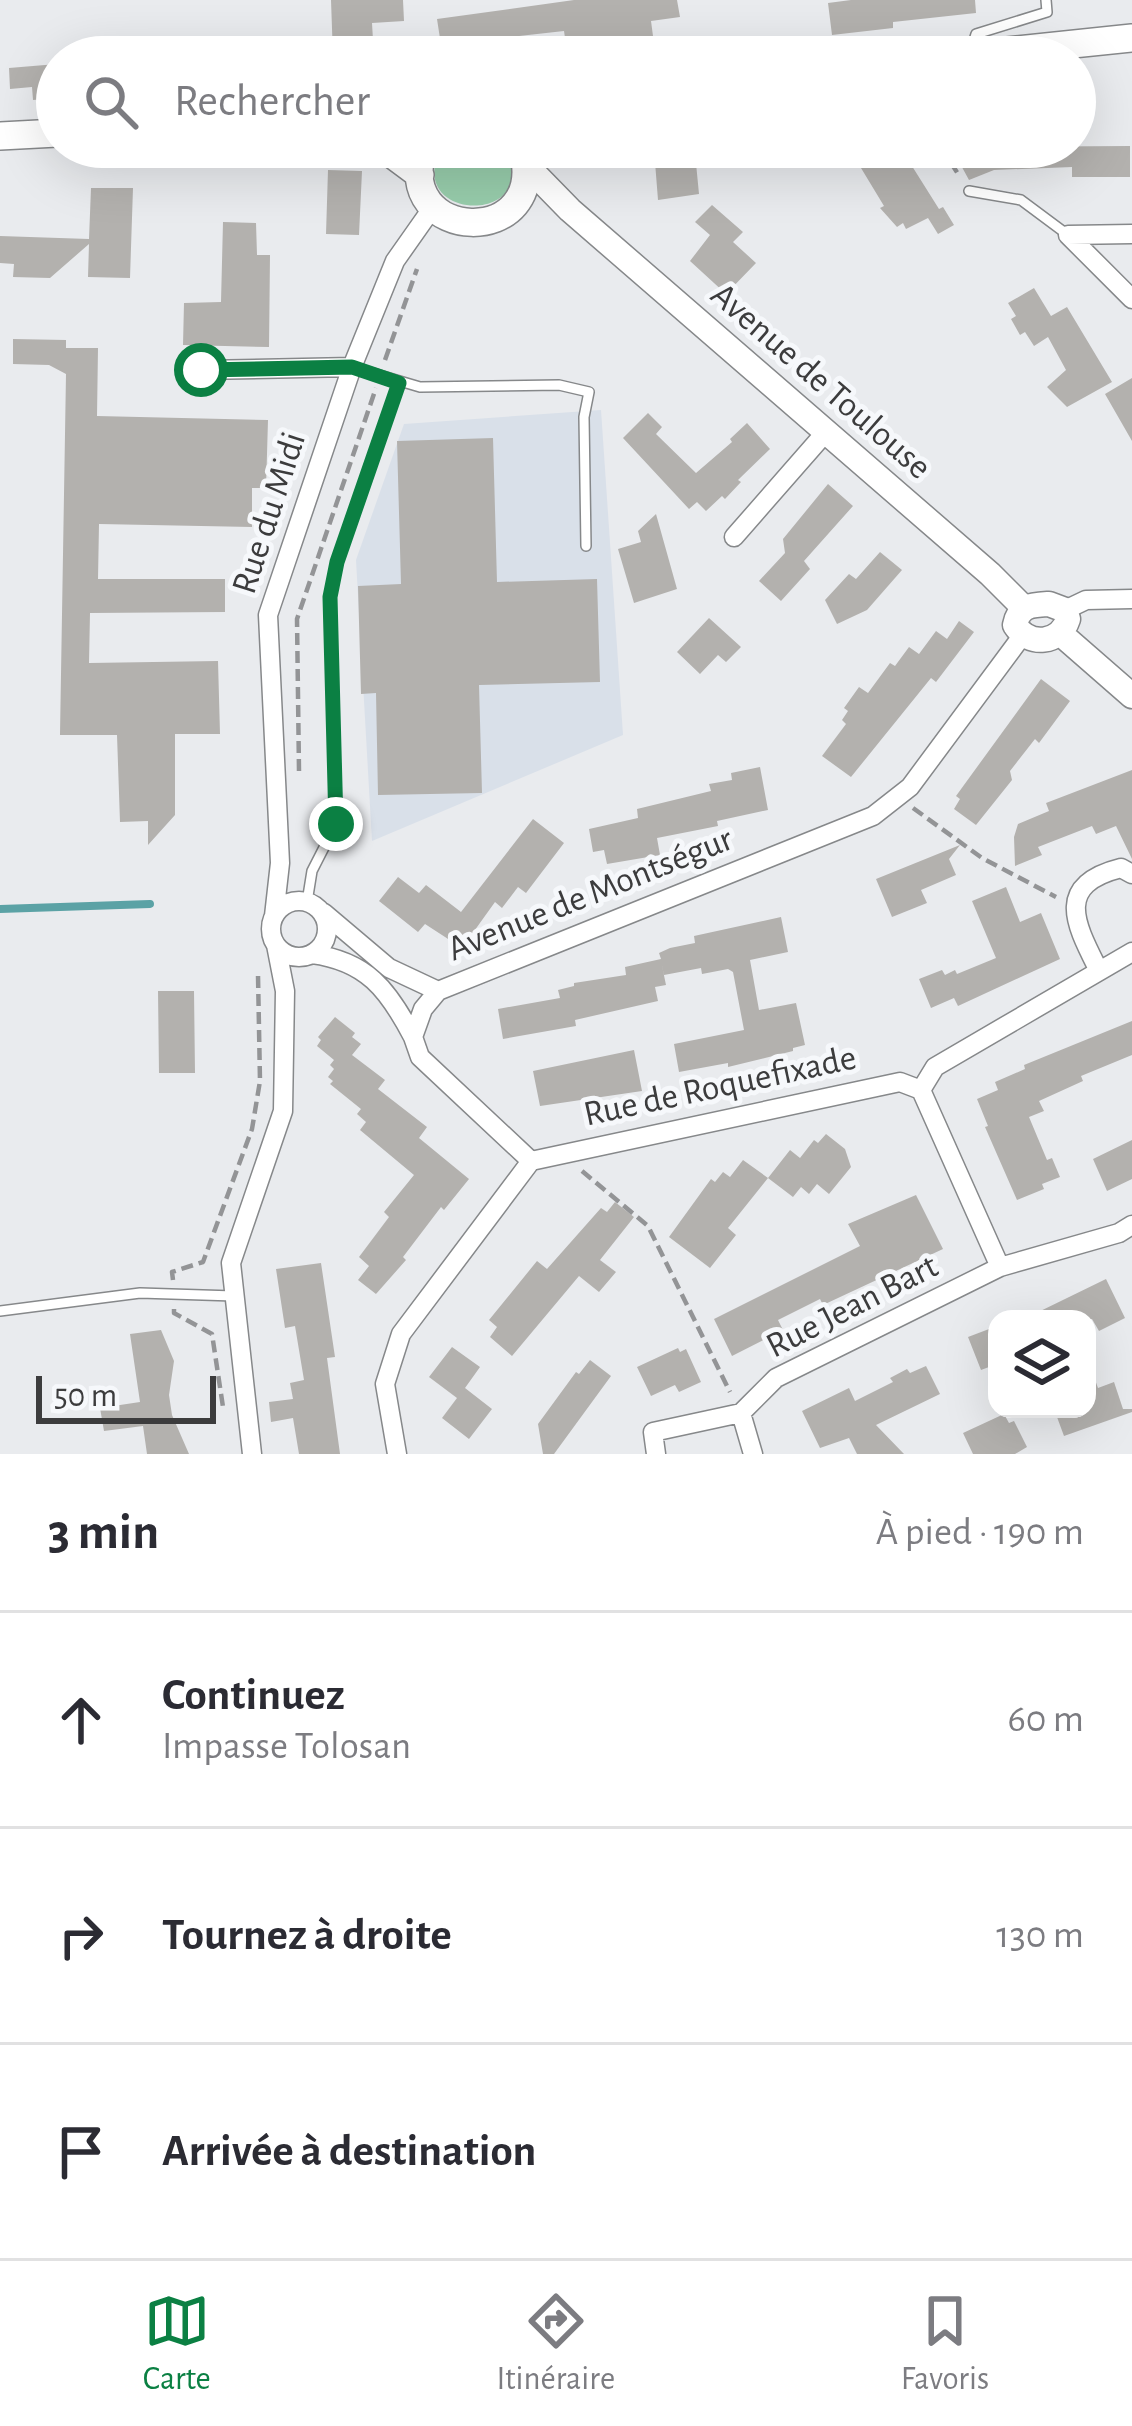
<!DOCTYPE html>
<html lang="fr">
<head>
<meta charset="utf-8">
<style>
  body { margin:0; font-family:"Alegreya Sans",sans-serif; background:#f2f2f3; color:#2b2b33 }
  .controls { position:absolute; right:36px; bottom:36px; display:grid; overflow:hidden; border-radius:24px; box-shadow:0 12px 48px #0002 }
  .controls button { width:108px; height:108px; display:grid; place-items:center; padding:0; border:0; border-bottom:3px solid #e1e1e2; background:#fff; color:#2b2b33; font:60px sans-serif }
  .scale { position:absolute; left:36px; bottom:30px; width:180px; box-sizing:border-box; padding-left:12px; border:6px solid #3c3c3d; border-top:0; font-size:33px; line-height:42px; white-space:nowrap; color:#3c3c3d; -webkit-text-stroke:9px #f6f8fb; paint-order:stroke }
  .stop { position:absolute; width:36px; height:36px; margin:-27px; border:9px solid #0b8043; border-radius:50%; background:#fff }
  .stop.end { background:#0b8043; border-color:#fff; box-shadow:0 3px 12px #0008 }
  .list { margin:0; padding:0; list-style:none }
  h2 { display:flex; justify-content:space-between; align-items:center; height:156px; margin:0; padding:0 48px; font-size:51px }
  h2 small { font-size:39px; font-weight:400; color:#7c7c81 }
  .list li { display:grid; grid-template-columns:78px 1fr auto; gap:36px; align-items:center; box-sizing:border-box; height:216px; padding:0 48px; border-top:3px solid #e1e1e2 }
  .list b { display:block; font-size:45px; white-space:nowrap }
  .list p { margin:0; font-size:39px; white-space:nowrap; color:#7c7c81 }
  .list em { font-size:39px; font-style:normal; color:#7c7c81 }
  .icon { flex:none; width:66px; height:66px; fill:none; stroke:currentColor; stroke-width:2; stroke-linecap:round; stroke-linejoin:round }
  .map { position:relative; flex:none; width:1132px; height:1454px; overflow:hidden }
  .search { position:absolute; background:#fff; box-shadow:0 12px 48px #0002; left:36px; right:36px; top:36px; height:132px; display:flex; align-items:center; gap:30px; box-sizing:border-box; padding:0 42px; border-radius:66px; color:#7c7c81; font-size:45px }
  .sheet { height:804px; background:#fff }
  nav { display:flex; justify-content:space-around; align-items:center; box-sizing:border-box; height:168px; border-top:3px solid #e1e1e2; background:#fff; font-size:33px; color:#7c7c81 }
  nav a { display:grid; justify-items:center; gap:6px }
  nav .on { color:#0b8043 }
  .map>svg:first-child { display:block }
  .built { fill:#d9e0e9 }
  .green { fill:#97ccab }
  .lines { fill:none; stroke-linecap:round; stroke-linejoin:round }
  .stream { stroke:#5ba2a5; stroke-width:8 }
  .building { fill:#b3b1ae }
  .service-casing { stroke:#86888a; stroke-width:12 }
  .minor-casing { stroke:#86888a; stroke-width:21 }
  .tertiary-casing { stroke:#86888a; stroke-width:27 }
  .secondary-casing { stroke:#86888a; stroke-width:30 }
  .path { stroke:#939496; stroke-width:4.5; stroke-dasharray:12 6; stroke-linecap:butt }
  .service { stroke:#fff; stroke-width:9 }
  .minor { stroke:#fff; stroke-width:18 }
  .tertiary { stroke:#fff; stroke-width:24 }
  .secondary { stroke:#fff; stroke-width:27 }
  .route { stroke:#0b8043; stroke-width:15 }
  .labels { text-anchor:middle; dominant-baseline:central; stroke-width:10; stroke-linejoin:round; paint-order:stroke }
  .street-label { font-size:36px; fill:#3c3c3d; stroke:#f6f8fb }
</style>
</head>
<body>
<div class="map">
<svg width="1132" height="1454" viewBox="0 0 1132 1454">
  <rect width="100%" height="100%" fill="#e9ebee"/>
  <path class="built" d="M601,410L623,735L372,841L356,560L404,424Z"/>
  <path class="green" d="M442,147H505C546,227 400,223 442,147Z"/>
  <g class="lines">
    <path class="stream" d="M0,909L150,904"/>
  </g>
  <path class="building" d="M331,0H403L404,21L372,23L374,57H333Z
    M574,0H677L680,17L651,21L655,51L618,55L614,46L578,50L576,37L565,38L564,31L441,45L437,19Z
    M851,0H975L976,13L893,22V28L832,35L828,3Z
    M57,64V98L33,100L32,87L10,89L9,68Z
    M1130,146V177H1072V167L994,170L969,180L951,147Z
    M897,147H900L939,209L943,207L954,225L938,234L928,218L906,229L903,223L897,227L880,208L884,206L861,168Z
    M695,153L699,194L658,200L655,162L665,156Z
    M328,170L362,171L359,235L326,234Z
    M91,188H133L130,278L88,277L89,244L50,278L13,277L14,264L0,263V236L89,239Z
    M712,205L743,232L733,242L756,263L726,294L690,261L710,235L695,222Z
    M223,222L256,223L257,255H270L269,347L183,345L184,303L221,302Z
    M1034,288L1051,316L1067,307L1112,382L1067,407L1047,387L1066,370L1048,337L1034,346L1025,332L1020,335L1011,319L1016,316L1008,303Z
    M13,339L66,340V348H98L97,416L268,420L266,488H252V527L99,524L98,579H225V612L90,613L89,663L218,661L220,734H175V815L148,845V821L120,822L117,735H60L66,374L49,365L13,364Z
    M1132,378V441L1105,394Z
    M648,413L662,427L656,434L696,473L732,442L730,439L747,423L770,449L738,480L741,482L725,499L722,496L706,511L697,502L689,509L623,438Z
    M493,438L497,582L597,579L600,682L479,685L482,793L378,795L376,693L361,694L358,586L401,584L397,441Z
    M828,484L853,506L804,561L810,569L781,601L759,581L785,553L783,539Z
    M656,514L677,589L634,603L618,549L641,542L638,531Z
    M880,552L902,570L867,610L837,624L825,600L849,574L856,579Z
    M709,618L741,647L726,662L718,655L700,674L677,652Z
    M959,621L974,632L936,682L931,678L851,777L822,756L846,724L842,720L848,711L844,708L859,687L868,693L890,663L895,666L909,647L919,654L936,631L947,639Z
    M1041,679L1070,701L1039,743L1035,739L1010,771L1012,780L976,825L954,809L960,799L956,796Z
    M760,767L768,810L717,821L718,826L657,838L660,855L607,864L604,850L593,852L589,829L638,818L637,809L711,791L709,784L732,780L731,773Z
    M1132,770V859L1116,826L1096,834L1092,826L1038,847L1042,855L1015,866L1014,837L1018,824L1049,811L1046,803Z
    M533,819L564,843L526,893L518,887L502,908L495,902L462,948L425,924L418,932L379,901L398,877L419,893L426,885L461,912Z
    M960,845L949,859L956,875L921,890L927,903L892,917L876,879Z
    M1006,887L1020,922L1041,913L1060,959L958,1006L954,998L931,1008L919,979L942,970L945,975L955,970L957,974L996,958L972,901Z
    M781,917L788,952L750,960L759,1010L796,1003L805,1045L793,1048V1051L728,1067V1063L679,1072L674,1044L744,1030L733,972L728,969L702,974L701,968L664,975L661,961L666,985L655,987L658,1001L575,1020L576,1026L503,1039L498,1009L560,998L558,990L574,986V983L626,975L625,967L661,959L659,953L670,948L695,943L694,936Z
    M158,991H194L195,1073H159Z
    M335,1017L355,1033L352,1037L361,1044L352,1055L385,1080L378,1089L427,1127L419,1138L469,1179L444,1210L441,1207L403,1257L406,1260L376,1294L358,1280L369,1266L359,1257L389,1217L384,1212L414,1175L360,1130L366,1122L357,1114L361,1109L330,1084L333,1081L328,1077L334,1069L330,1065L334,1060L317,1046L321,1040L318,1037Z
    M1132,1021V1055L1081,1076L1083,1081L1039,1101L1044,1111L1029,1117L1047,1160L1052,1158L1060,1177L1042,1184L1044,1189L1017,1200L985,1127L988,1126L977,1099L998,1090L995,1082L1025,1069L1024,1065Z
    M634,1050L642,1091L540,1106L533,1071Z
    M826,1134L845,1149L851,1167L829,1194L817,1184L809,1194L801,1187L793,1197L768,1178L790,1150L800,1158L814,1140L818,1143Z
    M1132,1140V1179L1107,1191L1093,1159Z
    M743,1160L768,1178L728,1228L736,1235L710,1268L669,1237L711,1179L715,1182L723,1172L730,1177Z
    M916,1195L943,1249L823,1305L820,1299L778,1320L783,1330L732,1356L714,1319L860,1246L848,1224Z
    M615,1202L634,1217L600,1260L616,1272L599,1292L579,1276L512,1356L490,1337L497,1327L489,1320L537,1261L547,1269L601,1208L607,1212Z
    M321,1263L335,1357L327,1358L340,1454H299L293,1418L271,1422L269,1402L293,1399L290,1383L304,1380L295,1326L285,1328L276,1269Z
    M1106,1279L1125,1318L1099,1331L1092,1319H1024Z
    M997,1326V1364L981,1370L968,1337Z
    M161,1330L174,1361L169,1395L172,1415L189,1454H147L143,1426L104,1431L100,1408L140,1402L130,1334Z
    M452,1347L480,1367L465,1388L492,1409L469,1439L442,1418L457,1398L429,1377Z
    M678,1348L680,1352L686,1349L701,1382L679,1392L675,1385L651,1396L637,1367Z
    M590,1360L611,1376L554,1454H543L538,1424L576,1372L579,1374Z
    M926,1366L940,1394L876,1425L904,1454H857L849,1438L820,1448L802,1411L849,1388L855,1401L893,1382L890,1378L907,1369L910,1373Z
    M1090,1366L1098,1388L1114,1382L1123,1409H1132V1412L1064,1436L1054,1409H1087V1367Z
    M1004,1414L1009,1423L1014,1421L1027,1447L1015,1454H973L963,1433Z"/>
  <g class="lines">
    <defs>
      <path id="service" d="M971,50L976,34L1047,12L1046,0
        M969,191L1021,200L1068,235
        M352,367L420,387L559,385L589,392L584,417L586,546
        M307,902L312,871L336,824L330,597L337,562L399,383
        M0,1311L140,1293L234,1296"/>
      <path id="minor" d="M1132,234L1068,235L1132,299
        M201,370L352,367
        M734,537L825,433
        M1065,610L1086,600L1132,599
        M271 929a28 28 0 1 1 56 0a28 28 0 1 1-56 0Z
        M324,913L389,968L438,991
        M274,916L280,863L268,615L352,367L395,261L433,207
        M312,954C366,961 388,989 413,1037
        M1099,971C1076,925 1053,885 1121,868L1132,874
        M921,1090L1000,1267L1119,1233L1132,1225
        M921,1090L935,1067L1132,952
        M531,1161L900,1082L921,1090
        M252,1454L231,1263L283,1111L285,991L276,945
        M397,1454L385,1384L401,1334L531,1161L420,1057L413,1037L423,1009L438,991L873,816L910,787L1022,636
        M656,1454L653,1432L741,1413
        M753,1454L741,1413L776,1378L1000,1267"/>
      <path id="tertiary" d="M527,166L570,210L990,574L1024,608
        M1049,604L1065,610L1068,619C1060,644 1029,647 1015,625C1019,605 1031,605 1049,604Z
        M1061,634L1132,696"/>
      <path id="secondary" d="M948,57L1132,38
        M0,136L57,133
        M376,147L389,152L420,175
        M424,147C389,244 553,251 522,147"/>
    </defs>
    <use href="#service" class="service-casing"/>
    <use href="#minor" class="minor-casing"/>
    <use href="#tertiary" class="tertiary-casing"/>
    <use href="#secondary" class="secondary-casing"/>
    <path class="path" d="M941,147L960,177
      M385,360L417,269
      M299,771L297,619L376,388
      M913,808L982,858L1056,897
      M582,1171L648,1226L730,1392
      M173,1280L172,1272L203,1262L252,1129L260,1081L258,975
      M174,1309V1313L212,1334L223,1407"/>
    <use href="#service" class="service"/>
    <use href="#minor" class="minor"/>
    <use href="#tertiary" class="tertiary"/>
    <use href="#secondary" class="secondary"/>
  </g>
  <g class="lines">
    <path class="route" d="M201,370L352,367L399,383L337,562L330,597L336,824"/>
  </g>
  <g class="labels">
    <g class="street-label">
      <text transform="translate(821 381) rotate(41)">Avenue de Toulouse</text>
      <text transform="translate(269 513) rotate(-72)">Rue du Midi</text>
      <text transform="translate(590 894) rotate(-22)">Avenue de Montségur</text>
      <text transform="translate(720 1086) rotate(-12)">Rue de Roquefixade</text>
      <text transform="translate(852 1306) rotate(-27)">Rue Jean Bart</text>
    </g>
  </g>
</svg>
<div class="controls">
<button><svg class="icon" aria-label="layers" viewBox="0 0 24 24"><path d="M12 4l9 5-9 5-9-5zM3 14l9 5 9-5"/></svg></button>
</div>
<div class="scale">50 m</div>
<div class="stop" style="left:201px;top:370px"></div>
<div class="stop end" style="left:336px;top:824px"></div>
<div class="search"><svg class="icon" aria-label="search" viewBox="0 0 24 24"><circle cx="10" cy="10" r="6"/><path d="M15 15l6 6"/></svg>Rechercher</div>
</div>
<section class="sheet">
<h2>3 min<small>À pied · 190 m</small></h2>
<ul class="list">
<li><svg class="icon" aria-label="ahead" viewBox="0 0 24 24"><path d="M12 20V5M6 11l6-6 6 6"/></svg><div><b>Continuez</b><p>Impasse Tolosan</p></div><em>60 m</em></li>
<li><svg class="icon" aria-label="right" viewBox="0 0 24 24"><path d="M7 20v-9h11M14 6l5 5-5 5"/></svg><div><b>Tournez à droite</b></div><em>130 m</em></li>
<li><svg class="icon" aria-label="arrive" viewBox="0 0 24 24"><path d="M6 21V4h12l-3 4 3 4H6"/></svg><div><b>Arrivée à destination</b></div></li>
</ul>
</section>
<nav>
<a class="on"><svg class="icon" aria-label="map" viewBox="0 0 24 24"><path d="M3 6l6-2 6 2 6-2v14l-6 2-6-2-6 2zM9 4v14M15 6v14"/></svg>Carte</a>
<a><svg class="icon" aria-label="directions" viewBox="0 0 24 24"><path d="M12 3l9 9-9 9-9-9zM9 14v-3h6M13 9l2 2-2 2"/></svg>Itinéraire</a>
<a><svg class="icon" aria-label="saved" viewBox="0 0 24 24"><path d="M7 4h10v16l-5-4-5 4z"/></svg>Favoris</a>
</nav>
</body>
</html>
